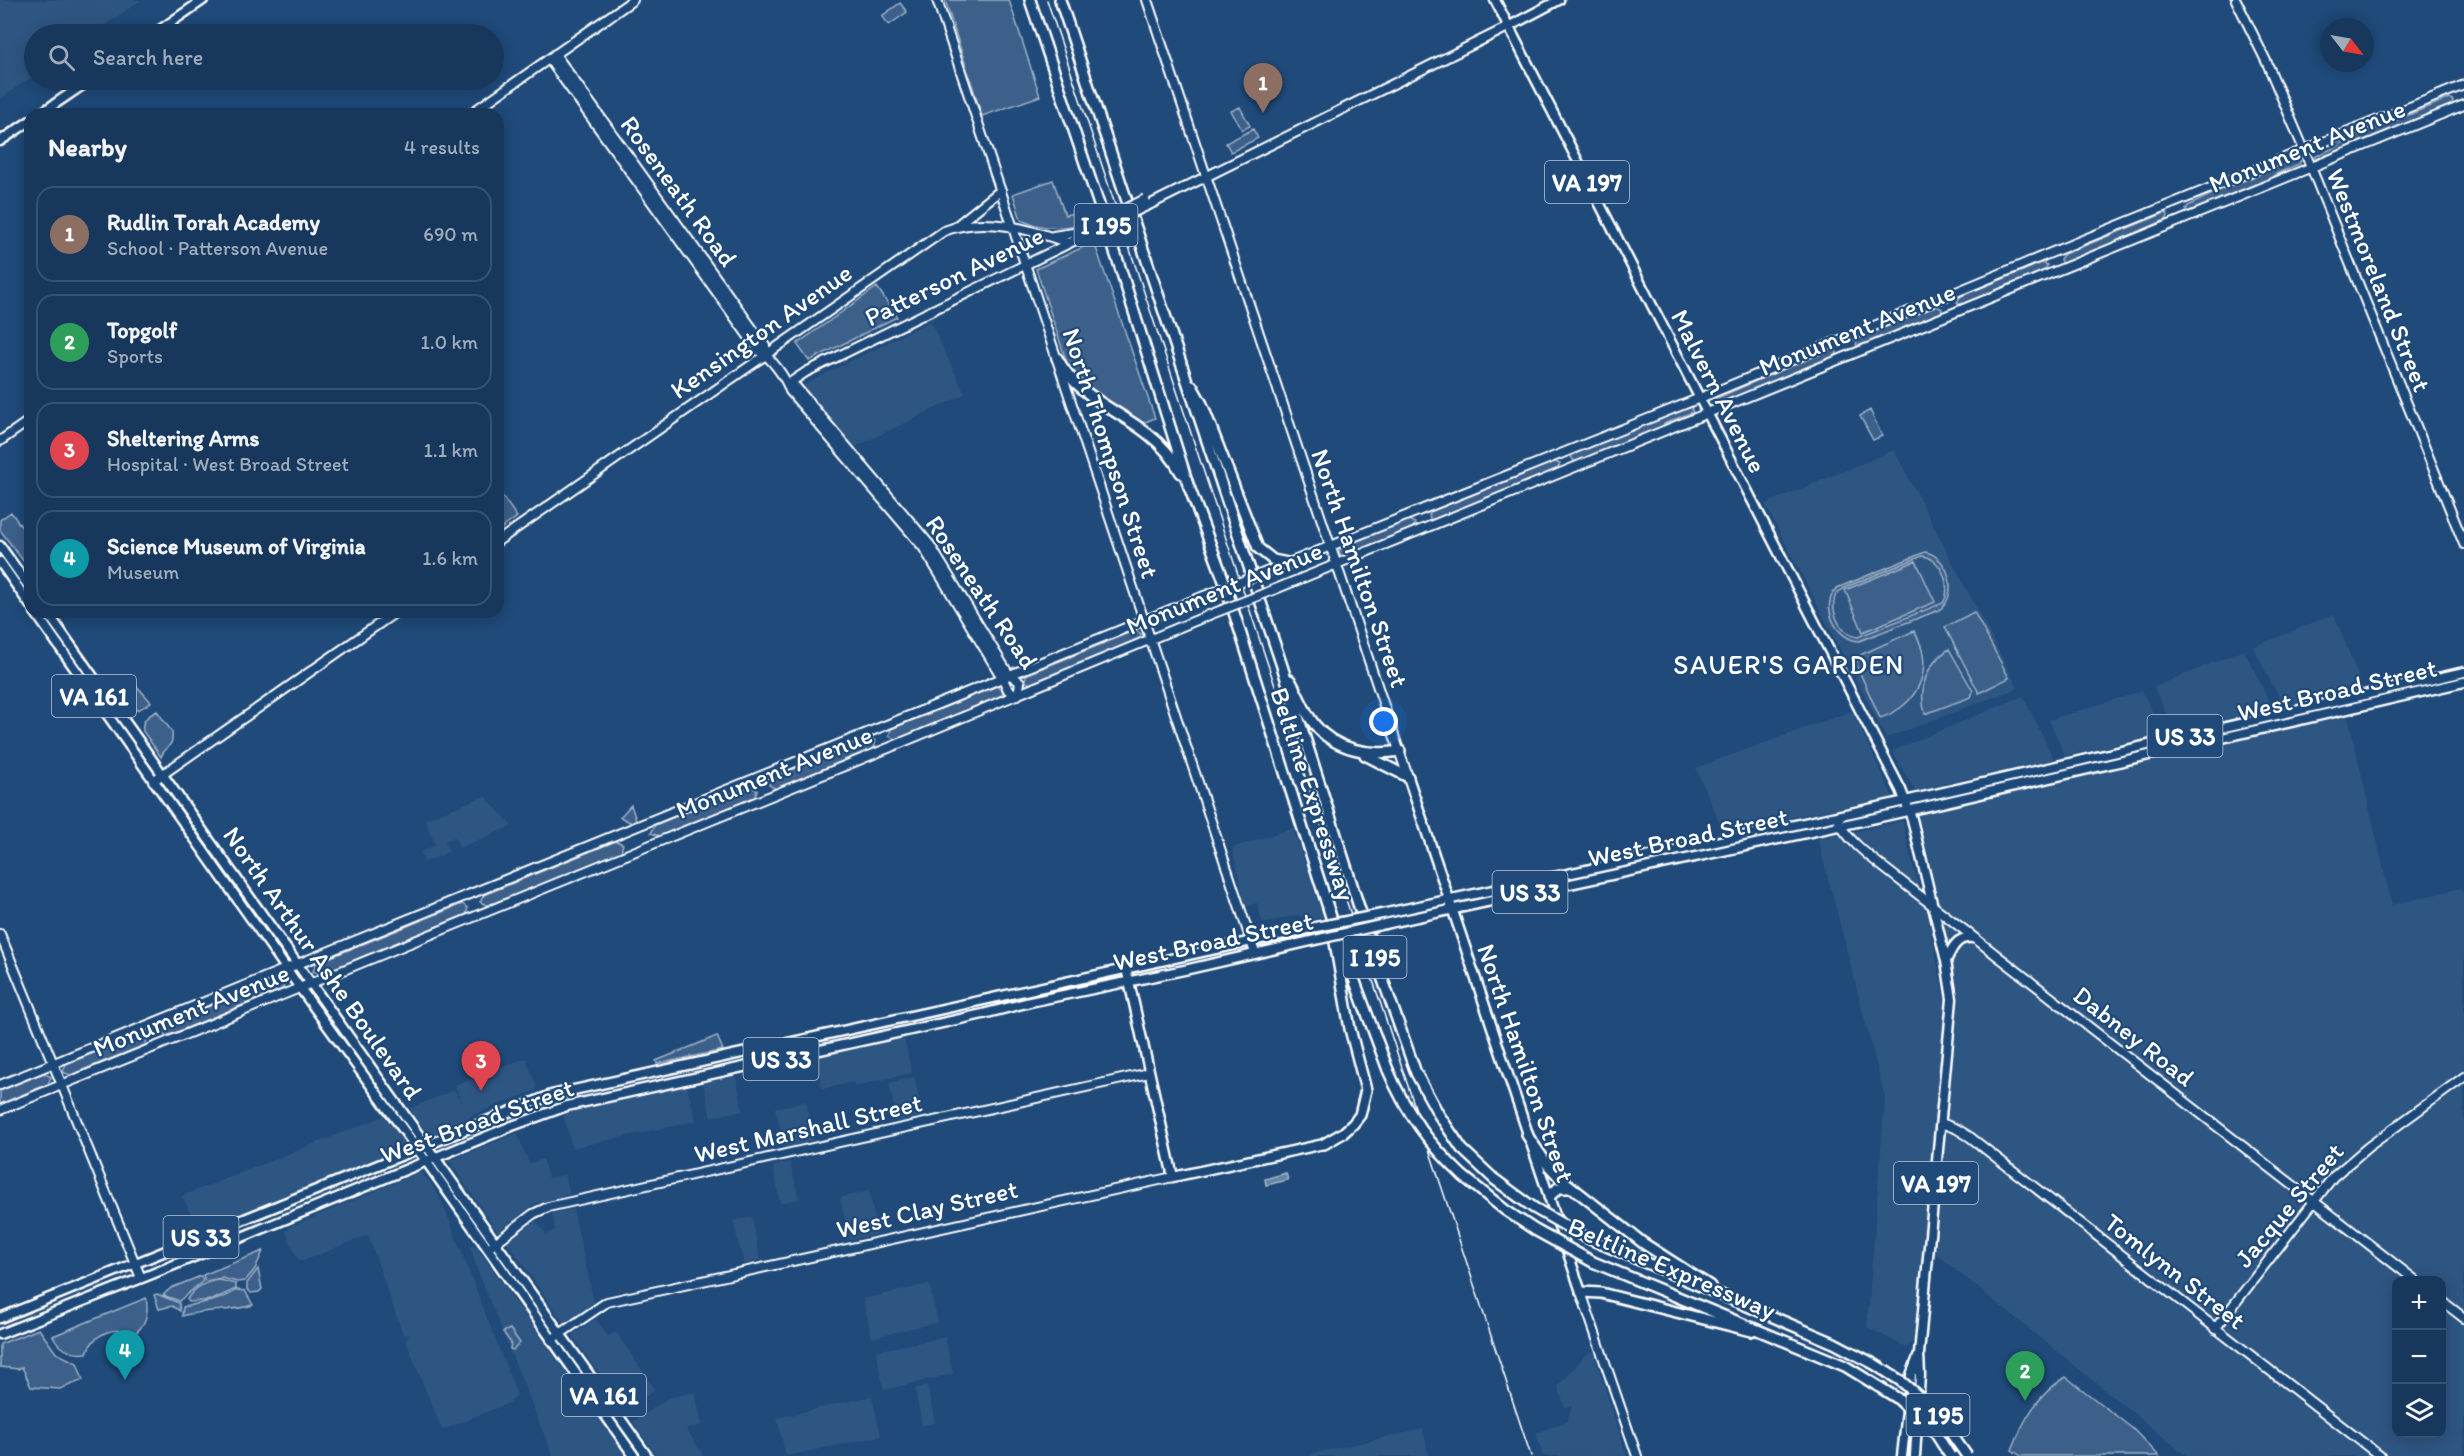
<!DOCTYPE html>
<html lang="en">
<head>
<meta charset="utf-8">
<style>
  body { margin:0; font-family:Itim,sans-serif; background:#203f62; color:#f1f3f6 }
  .controls { position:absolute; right:18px; bottom:18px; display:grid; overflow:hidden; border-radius:12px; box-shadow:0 3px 15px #0003 }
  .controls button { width:54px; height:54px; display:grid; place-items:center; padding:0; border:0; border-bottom:2px solid #365272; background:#17385c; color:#f1f3f6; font:30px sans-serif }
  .compass { position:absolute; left:2320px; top:18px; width:54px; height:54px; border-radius:50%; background:#17385c; box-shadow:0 3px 15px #0003; rotate:121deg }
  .you { position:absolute; left:1384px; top:722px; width:21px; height:21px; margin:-15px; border:4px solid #fff; border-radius:50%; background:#1a73e8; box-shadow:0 0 0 9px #1a73e833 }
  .badge { display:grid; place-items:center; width:39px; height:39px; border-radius:50%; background:#ff9aa2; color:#fff; font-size:20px; font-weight:700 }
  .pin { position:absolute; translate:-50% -50px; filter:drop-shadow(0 2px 3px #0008) }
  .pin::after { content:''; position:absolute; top:32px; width:21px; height:18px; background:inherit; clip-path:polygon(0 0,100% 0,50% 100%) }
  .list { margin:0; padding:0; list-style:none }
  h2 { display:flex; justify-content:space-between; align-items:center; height:78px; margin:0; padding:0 24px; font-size:26px }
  h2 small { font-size:20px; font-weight:400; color:#9eacbb }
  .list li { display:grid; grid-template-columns:39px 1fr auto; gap:18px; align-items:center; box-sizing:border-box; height:96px; margin:0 12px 12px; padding:0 12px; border:2px solid #365272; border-radius:18px }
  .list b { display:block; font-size:22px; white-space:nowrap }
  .list p { margin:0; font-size:20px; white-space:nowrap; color:#9eacbb }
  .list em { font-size:20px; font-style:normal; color:#9eacbb }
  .icon { flex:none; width:33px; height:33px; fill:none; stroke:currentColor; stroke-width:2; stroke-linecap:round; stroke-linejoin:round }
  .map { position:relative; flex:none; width:2464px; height:1456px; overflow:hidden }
  .search { position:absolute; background:#17385c; box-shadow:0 3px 15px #0003; left:24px; top:24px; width:480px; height:66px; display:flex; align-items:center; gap:15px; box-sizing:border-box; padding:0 21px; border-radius:33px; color:#9eacbb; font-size:22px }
  .panel { position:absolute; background:#17385c; box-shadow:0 3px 15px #0003; left:24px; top:108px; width:480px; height:510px; border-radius:18px }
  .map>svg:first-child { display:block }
  .built { fill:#2e5683; fill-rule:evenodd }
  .green { fill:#3c618b; stroke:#9eb0c5; stroke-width:1.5; fill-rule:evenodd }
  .water { fill:#6583a4; stroke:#a3b5c8; stroke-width:1.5 }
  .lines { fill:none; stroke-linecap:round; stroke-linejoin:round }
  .secondary-casing { stroke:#fff; stroke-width:12 }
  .primary-casing { stroke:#fff; stroke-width:13 }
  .highway-casing { stroke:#fff; stroke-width:14 }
  .secondary { stroke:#1f4a7a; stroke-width:8 }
  .primary { stroke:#1f4a7a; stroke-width:8 }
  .highway { stroke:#1f4a7a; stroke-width:9 }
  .rail { stroke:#fff; stroke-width:1.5 }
  .secondary-bridge-casing { stroke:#fff; stroke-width:12; stroke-linecap:butt }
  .primary-bridge-casing { stroke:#fff; stroke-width:13; stroke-linecap:butt }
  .highway-bridge-casing { stroke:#fff; stroke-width:14; stroke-linecap:butt }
  .secondary-bridge { stroke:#1f4a7a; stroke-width:8 }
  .primary-bridge { stroke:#1f4a7a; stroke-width:8 }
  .highway-bridge { stroke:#1f4a7a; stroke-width:9 }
  .labels { text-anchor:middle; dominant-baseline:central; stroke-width:4.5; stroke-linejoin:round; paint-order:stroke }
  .shield { fill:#1f4a7a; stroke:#bcc9d7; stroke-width:1.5 }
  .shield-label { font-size:24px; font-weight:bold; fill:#fff }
  .street-label { font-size:26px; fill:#fff; stroke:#1f4a7a }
  .neighbourhood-label { font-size:27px; letter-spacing:1.5px; fill:#fff; stroke:#1f4a7a }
</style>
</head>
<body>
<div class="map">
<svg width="2464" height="1456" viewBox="0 0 2464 1456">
  <rect width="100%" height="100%" fill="#1f4a7a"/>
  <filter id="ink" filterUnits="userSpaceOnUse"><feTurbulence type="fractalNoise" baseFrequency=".0167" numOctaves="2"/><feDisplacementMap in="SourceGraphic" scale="12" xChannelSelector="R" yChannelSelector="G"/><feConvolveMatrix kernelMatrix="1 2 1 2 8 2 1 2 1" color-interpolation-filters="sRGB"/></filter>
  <g filter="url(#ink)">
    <path class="built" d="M0,0H141L92,34H34V75L0,99Z
      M930,321L965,394L855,447L806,392L804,385Z
      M1894,450L2018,688L1886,738L1765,504Z
      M2334,614L2362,686L2283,705L2253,647Z
      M2244,650L2272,707L2175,733L2154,687Z
      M2142,691L2164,734L2065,756L2049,720Z
      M2023,696L2054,759L1915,791L1892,751Z
      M1852,711L1893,797L1723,831L1696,768Z
      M2348,717L2392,905L2461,888L2464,896V1456H2187L1936,1254L1959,995L1917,805ZM2396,1280H2442V1434H2396Z
      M485,796L512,826L459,848L455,837L444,841L449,852L424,862L421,852L437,844L435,845L425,819Z
      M1902,821L1919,888L1855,836L1854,832Z
      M1293,828L1323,917L1310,920L1297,915L1266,923L1262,922L1257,903L1246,907L1232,848Z
      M1839,834L1926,907L1944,998L1946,1017L1913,1341L1907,1348L1867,1327L1885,1098L1818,839Z
      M904,1038L912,1073L855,1086L853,1082L822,1089L815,1057Z
      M526,1058L536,1085V1090L470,1116L469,1119L429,1136L411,1111V1108L454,1090L463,1105L455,1085Z
      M736,1076L743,1111L711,1117L703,1083Z
      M914,1077L923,1116L897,1122L889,1083Z
      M687,1085L696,1121L572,1148L564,1116L566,1113Z
      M806,1101L814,1140L785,1147L775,1108Z
      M384,1116L406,1143L405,1150L200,1233L182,1196Z
      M517,1133L529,1164L543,1159L548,1178L565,1175L570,1194L534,1204L498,1232L449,1161Z
      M790,1162L799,1199L780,1203L773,1166Z
      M418,1173H422L434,1188L442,1202L517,1395L509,1403L442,1430L408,1346L406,1341L409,1334L403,1335L368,1235L303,1261L297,1258L286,1232L290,1227Z
      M869,1191L878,1234L850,1240L840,1198Z
      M573,1209L594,1302L564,1323L507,1242L536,1221L547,1235L555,1229L552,1213Z
      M752,1217L760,1260L744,1264L733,1221Z
      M475,1245L575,1385L625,1456H553L478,1272L470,1247Z
      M929,1284L938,1322L872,1338L863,1299Z
      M596,1319L608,1336L616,1332L655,1390L627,1410L623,1409L572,1335Z
      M945,1337L953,1374L884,1390L876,1351Z
      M1593,1351L1627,1456H1543L1536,1433L1567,1421L1572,1406L1565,1408L1558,1387L1585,1355Z
      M927,1385L935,1423L922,1425L915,1389Z
      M695,1392L702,1425L686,1429L704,1456H657L633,1422L668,1398Z
      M872,1396L881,1436L786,1456L777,1418Z
      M1423,1429L1429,1456H1312L1311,1454Z"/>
    <path class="green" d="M945,0H1009L1040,96L982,116Z
      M900,3L907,12L889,25L882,16Z
      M2450,98L2453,100L2452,105L2317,159L2315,158L2316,156L2338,146L2345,141Z
      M1240,107L1250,126L1242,130L1231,111Z
      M1253,129L1258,138L1231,152L1226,143Z
      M2297,159L2301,161L2299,164L2276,174L2265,182L2190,212L2186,210L2188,206L2222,189Z
      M1053,180L1065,215L1082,211L1085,222C1065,230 1040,229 1021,220L1013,194Z
      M2165,213L2168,214L2167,219L2067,264L2061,263L2060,259L2064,254Z
      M1094,242L1155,418L1143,423C1114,406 1085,393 1067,363L1036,269Z
      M2042,263L2047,265L2045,272L1962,306L1957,302L1961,296Z
      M877,287L897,317L809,361L797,344Z
      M1937,306L1942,309L1940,315L1862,346L1856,345L1858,338Z
      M1831,348L1837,352L1836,357L1719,405L1715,404V399Z
      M1688,406L1691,407L1693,412L1666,423L1656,431L1577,462L1574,461L1571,457L1575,452Z
      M1870,410L1882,436L1873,440L1860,416Z
      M1553,461L1560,464L1557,470L1437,520L1430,519L1429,515L1432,511Z
      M498,490L517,517L498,531Z
      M11,512L30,539V570L0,530V520Z
      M1409,520L1415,523L1412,529L1348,556L1341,555L1339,551L1344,546Z
      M1925,552C1949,556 1960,596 1939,610L1859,641C1836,640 1819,605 1837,588ZM1922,556C1941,557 1953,587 1943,603L1858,637C1840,635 1829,610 1836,594L1846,587Z
      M1916,561L1935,602L1863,632L1845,590Z
      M1974,612L2009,678L1979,693L1945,627Z
      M1136,630L1141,634L1140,640L1030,684L1025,681L1026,675Z
      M1914,631C1936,666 1919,706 1880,718L1856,664L1860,655Z
      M1949,649L1973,691L1971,697L1925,714C1918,688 1926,664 1949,649Z
      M134,683L151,702C136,714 130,712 118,697Z
      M997,686L1003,690L1001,697L896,740L889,736L891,729Z
      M157,711L172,732C174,749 164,746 161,757L143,731C141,720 148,716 157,711Z
      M870,738L876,741L874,748L776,789L769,785L772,778Z
      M750,786L757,790L755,797L659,836L651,833L655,825Z
      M631,805L636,820L632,823L620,817Z
      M616,841L623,844L621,852L488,906L480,902L484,895Z
      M462,904L468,908L466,915L320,974L313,971L316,963Z
      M278,978L286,981L282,989L167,1036L160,1032L163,1025Z
      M141,1034L148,1037L145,1045L70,1075L63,1072L66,1064Z
      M717,1036L723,1050L657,1064L656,1061Z
      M44,1073L51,1077L48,1084L0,1104V1091Z
      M263,1251L255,1269L245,1281L237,1282L222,1278L205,1281L203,1275Z
      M258,1269L262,1289L259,1292L251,1293L247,1289V1283Z
      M201,1276L203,1281L179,1301L163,1295L171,1288Z
      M220,1280L236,1284V1289L212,1300L189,1302L187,1299C195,1287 205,1281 220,1280Z
      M237,1290L245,1291L253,1305C230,1312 205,1309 182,1316L183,1307C201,1302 220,1302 237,1290Z
      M157,1294L179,1303L180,1311L172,1306L159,1309L154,1295Z
      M146,1298C149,1314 146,1325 133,1335C115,1324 93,1334 87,1353C72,1355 60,1349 53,1336Z
      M39,1329L56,1353L77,1363L83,1380L60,1389L31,1387L22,1367L18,1369L0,1367V1344Z
      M510,1329L520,1343L513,1350L510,1349L511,1343L503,1332Z
      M2066,1377L2133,1429L2159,1456H2021L2012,1450C2023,1420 2038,1394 2066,1377Z"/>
    <path class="water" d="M1286,1173L1288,1180L1266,1185L1265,1179Z"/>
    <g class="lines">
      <defs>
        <path id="secondary" d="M937,0L1255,953
          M1147,0L1408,777
          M2236,0L2267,63L2302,145L2464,544
          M555,54L765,346L766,354
          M549,59L759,351C771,357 786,378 790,391L923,547L1004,681L1008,690L1018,695L1020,682L1008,673L930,545L796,387L788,384
          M470,114L633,0
          M1149,205L1508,27
          M956,226L1001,190
          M1053,236L1073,233L1089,227
          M788,384L806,372L1090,233
          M0,441L30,420
          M498,541L944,231C984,215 1029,229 1069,243
          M1266,572L1700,398L2048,254L2464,85
          M1273,590L2464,105
          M153,781L396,612
          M1839,820C1843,838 1878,863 1892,874L2415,1280
          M0,934L141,1278
          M0,1085L1204,596
          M0,1110L886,749L1209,615
          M1941,1123L1957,1129L1970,1137L2380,1456
          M491,1246L533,1214L548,1207L1149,1073
          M1581,1292L1637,1456
          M2442,1301L2464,1318
          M2215,1329L2333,1177L2368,1147L2464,1077
          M551,1340L607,1302L1173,1177"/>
        <path id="primary" d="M1495,0L1901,790L1912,819L1946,961L1952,999L1919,1354L1920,1375L1915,1456
          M1508,27L1559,0
          M154,34L203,0
          M40,114L90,80
          M0,141L30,121
          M0,546L30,588
          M0,562L30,605
          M35,612L300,988L426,1161L634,1456
          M47,612L647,1456
          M1408,777L1581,1292
          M1382,914L1892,804L2464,672
          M1385,924L1894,814L2464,682
          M1946,961C1952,948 1957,936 1973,938
          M1126,968L1173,1177L1324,1144
          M0,1318L551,1095L1316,927
          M0,1334L152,1274L512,1126L567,1106L983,1014L1030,1002L1189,969L1324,938
          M1902,1456L1911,1375L1918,1357"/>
        <path id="highway" d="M1030,0L1119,264L1188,484L1223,578L1332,920L1388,1070
          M1060,0L1282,666L1377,963L1416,1073L1439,1115L1462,1149L1494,1179L1534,1208
          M1057,358C1078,397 1115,408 1148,434C1161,444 1173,458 1181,473
          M1192,386L1202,404L1258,548L1273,560L1288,563
          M1290,680C1299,695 1304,712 1315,725C1335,750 1370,756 1400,751
          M1365,755L1408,777
          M1527,1135L1547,1164L1560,1178L1643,1243L1710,1286
          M1324,1144L1343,1133L1353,1124L1360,1115L1366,1090L1350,1029L1334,937
          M1463,1176L1505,1210L1535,1230
          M1549,1197L1558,1188H1572
          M1583,1236L1834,1343L1874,1364L1901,1381
          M1593,1262L1845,1366L1897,1398
          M1581,1292L1601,1293L1751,1331"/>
      </defs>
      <use href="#secondary" class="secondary-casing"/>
      <use href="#primary" class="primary-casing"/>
      <use href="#highway" class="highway-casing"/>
      <use href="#secondary" class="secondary"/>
      <use href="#primary" class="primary"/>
      <use href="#highway" class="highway"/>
      <path class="rail" d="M1047,0L1531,1456"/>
      <defs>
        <path id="secondary-bridge" d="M1089,227L1145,199
          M1090,233L1149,205
          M1204,596L1266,572
          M1209,615L1273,590"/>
        <path id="primary-bridge" d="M1316,927L1382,914
          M1324,938L1385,924"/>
        <path id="highway-bridge" d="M1388,1070C1406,1113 1430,1145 1463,1176
          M1534,1208L1583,1236
          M1535,1230L1593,1262
          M1901,1381L1935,1411L1967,1456
          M1897,1398L1936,1434L1950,1456"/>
      </defs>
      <use href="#secondary-bridge" class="secondary-bridge-casing"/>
      <use href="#primary-bridge" class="primary-bridge-casing"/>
      <use href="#highway-bridge" class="highway-bridge-casing"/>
      <use href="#secondary-bridge" class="secondary-bridge"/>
      <use href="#primary-bridge" class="primary-bridge"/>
      <use href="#highway-bridge" class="highway-bridge"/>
    </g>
  </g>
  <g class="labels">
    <g class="shield">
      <rect x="1545" y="161" width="84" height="42" rx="4.5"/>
      <rect x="1074.5" y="204" width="63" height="42" rx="4.5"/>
      <rect x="52" y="675" width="84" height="42" rx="4.5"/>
      <rect x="2147.5" y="715" width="75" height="42" rx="4.5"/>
      <rect x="1492.5" y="871" width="75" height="42" rx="4.5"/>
      <rect x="1343.5" y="936" width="63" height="42" rx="4.5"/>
      <rect x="743.5" y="1038" width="75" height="42" rx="4.5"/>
      <rect x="1894" y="1162" width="84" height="42" rx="4.5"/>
      <rect x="163.5" y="1216" width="75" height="42" rx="4.5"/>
      <rect x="562" y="1374" width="84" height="42" rx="4.5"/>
      <rect x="1906.5" y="1394" width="63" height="42" rx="4.5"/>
    </g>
    <g class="shield-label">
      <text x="1587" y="182">VA 197</text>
      <text x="1106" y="225">I 195</text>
      <text x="94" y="696">VA 161</text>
      <text x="2185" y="736">US 33</text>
      <text x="1530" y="892">US 33</text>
      <text x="1375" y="957">I 195</text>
      <text x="781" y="1059">US 33</text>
      <text x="1936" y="1183">VA 197</text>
      <text x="201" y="1237">US 33</text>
      <text x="604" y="1395">VA 161</text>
      <text x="1938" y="1415">I 195</text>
    </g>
    <g class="street-label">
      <text transform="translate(2307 146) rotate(-22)">Monument Avenue</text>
      <text transform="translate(679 191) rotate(54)">Roseneath Road</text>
      <text transform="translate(954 276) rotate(-26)">Patterson Avenue</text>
      <text transform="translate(2379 280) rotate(68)">Westmoreland Street</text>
      <text transform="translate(1857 329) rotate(-22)">Monument Avenue</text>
      <text transform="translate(761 331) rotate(-35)">Kensington Avenue</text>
      <text transform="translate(1719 391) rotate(63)">Malvern Avenue</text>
      <text transform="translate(1111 453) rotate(72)">North Thompson Street</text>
      <text transform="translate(1360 568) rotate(71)">North Hamilton Street</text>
      <text transform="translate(1224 588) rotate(-22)">Monument Avenue</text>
      <text transform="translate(982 592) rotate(56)">Roseneath Road</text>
      <text transform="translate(2337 690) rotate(-13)">West Broad Street</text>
      <text transform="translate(774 772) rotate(-22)">Monument Avenue</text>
      <text transform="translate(1313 794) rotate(72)">Beltline Expressway</text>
      <text transform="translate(1688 837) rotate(-12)">West Broad Street</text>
      <text transform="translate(1213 941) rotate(-12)">West Broad Street</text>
      <text transform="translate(323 963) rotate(55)">North Arthur Ashe Boulevard</text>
      <text transform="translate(191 1010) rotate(-22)">Monument Avenue</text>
      <text transform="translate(2134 1036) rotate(38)">Dabney Road</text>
      <text transform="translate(1526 1063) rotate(71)">North Hamilton Street</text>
      <text transform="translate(477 1121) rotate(-20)">West Broad Street</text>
      <text transform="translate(808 1128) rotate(-13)">West Marshall Street</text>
      <text transform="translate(2289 1205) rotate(-50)">Jacque Street</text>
      <text transform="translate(927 1209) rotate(-13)">West Clay Street</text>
      <text transform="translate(1672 1268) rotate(23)">Beltline Expressway</text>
      <text transform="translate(2175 1271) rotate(38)">Tomlynn Street</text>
    </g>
    <g class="neighbourhood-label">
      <text x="1789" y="664">SAUER'S GARDEN</text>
    </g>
  </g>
</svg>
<div class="controls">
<button>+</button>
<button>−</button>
<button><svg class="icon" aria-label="layers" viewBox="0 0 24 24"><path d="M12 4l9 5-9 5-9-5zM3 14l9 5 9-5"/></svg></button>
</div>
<svg class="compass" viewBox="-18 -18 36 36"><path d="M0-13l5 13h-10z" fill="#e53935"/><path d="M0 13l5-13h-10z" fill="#9eacbb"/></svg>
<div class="you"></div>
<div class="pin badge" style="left:1263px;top:113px;background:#8d6e63">1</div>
<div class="pin badge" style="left:2025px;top:1401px;background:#2e9e5b">2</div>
<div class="pin badge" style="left:481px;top:1091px;background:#e0444e">3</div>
<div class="pin badge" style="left:125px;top:1380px;background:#0f9aa8">4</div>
<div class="search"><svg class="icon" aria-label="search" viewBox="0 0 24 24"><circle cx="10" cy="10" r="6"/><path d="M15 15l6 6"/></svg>Search here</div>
<section class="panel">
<h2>Nearby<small>4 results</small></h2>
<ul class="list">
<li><span class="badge" style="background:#8d6e63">1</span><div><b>Rudlin Torah Academy</b><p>School · Patterson Avenue</p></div><em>690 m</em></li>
<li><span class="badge" style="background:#2e9e5b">2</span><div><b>Topgolf</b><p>Sports</p></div><em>1.0 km</em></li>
<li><span class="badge" style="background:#e0444e">3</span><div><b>Sheltering Arms</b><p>Hospital · West Broad Street</p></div><em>1.1 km</em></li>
<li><span class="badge" style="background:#0f9aa8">4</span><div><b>Science Museum of Virginia</b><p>Museum</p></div><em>1.6 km</em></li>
</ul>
</section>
</div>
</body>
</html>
